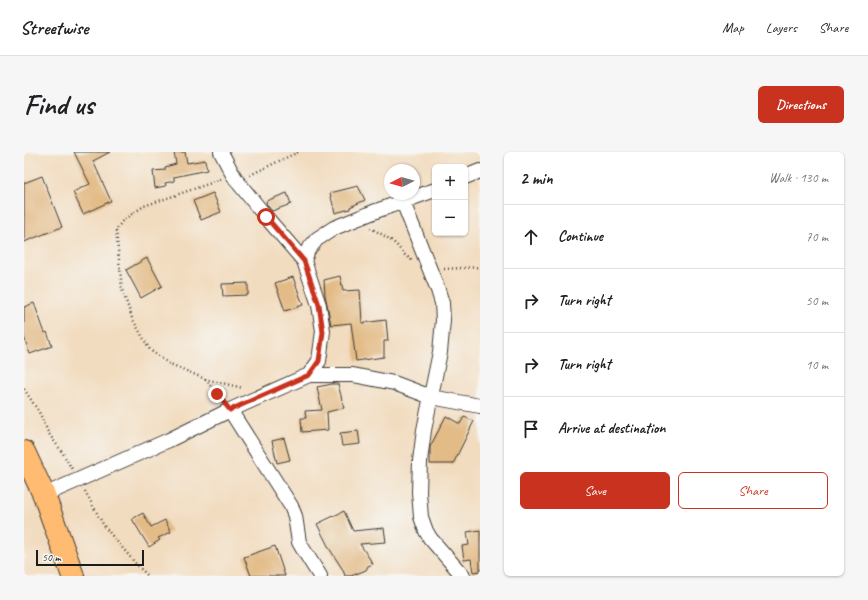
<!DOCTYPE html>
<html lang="en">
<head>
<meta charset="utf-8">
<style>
  body { margin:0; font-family:Caveat,sans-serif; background:#f6f6f6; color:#202124 }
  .controls { position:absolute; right:12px; top:12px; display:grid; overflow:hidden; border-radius:6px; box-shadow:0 1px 3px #0004 }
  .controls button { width:36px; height:36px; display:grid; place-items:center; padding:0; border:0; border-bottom:1px solid #e0e0e0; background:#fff; color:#202124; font:20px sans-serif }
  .compass { position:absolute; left:360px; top:12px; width:36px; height:36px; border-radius:50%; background:#fff; box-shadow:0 1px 3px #0004; rotate:264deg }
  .scale { position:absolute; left:12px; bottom:10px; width:108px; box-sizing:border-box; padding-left:4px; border:2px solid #1c1c1c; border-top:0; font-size:11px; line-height:14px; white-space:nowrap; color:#1c1c1c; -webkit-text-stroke:3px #f6f6f2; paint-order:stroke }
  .stop { position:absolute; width:12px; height:12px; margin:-9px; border:3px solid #c8321e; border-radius:50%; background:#fff }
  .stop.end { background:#c8321e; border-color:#fff; box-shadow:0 1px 4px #0008 }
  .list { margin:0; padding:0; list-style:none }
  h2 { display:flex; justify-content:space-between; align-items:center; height:52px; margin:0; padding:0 16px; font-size:17px }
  h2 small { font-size:13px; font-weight:400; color:#757577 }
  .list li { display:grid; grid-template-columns:26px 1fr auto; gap:12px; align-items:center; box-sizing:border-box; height:64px; padding:0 16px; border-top:1px solid #e0e0e0 }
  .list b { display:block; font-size:15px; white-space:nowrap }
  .list em { font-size:13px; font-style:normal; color:#757577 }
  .actions { display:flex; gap:8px; padding:12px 16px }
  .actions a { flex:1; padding:9px 0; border:1px solid #c8321e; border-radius:6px; text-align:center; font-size:14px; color:#c8321e }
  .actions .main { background:#c8321e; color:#fff }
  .icon { flex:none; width:22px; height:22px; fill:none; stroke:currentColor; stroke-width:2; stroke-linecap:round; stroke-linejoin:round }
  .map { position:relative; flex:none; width:456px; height:424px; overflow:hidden; border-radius:6px }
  header { display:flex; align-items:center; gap:24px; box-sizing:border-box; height:56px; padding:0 20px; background:#fff; border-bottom:1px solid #e0e0e0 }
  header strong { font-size:19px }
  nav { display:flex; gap:22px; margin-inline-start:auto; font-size:14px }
  .intro { display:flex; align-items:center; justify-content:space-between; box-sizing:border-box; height:96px; padding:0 24px }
  h1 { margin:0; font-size:28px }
  .button { padding:10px 18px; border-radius:6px; background:#c8321e; color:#fff; font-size:14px; font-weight:700 }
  main { display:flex; gap:24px; padding:0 24px }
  aside { flex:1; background:#fff; border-radius:6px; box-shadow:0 1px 3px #0004 }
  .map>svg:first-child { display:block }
  .building { fill:#e3bb87 }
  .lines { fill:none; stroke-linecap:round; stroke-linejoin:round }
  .street-casing { stroke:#3c3934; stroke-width:16 }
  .primary-casing { stroke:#3c3934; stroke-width:24 }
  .path { stroke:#3c3934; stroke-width:2.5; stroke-dasharray:1 3; stroke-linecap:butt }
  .street { stroke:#fff; stroke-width:14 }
  .primary { stroke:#febb71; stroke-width:22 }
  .route { stroke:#c8321e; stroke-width:5 }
</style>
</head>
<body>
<header>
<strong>Streetwise</strong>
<nav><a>Map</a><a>Layers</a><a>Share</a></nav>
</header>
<div class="intro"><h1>Find us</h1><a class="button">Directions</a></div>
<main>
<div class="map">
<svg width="456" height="424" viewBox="0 0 456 424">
  <rect width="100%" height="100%" fill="#f6f6f2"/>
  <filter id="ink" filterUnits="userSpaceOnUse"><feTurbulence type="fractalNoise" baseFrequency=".025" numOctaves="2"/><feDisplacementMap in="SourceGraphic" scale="8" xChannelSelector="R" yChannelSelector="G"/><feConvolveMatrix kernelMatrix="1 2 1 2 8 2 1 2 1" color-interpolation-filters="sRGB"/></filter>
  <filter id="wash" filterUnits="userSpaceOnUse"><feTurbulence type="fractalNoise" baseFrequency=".012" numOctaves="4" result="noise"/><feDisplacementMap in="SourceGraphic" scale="16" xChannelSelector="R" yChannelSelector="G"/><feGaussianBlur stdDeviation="0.9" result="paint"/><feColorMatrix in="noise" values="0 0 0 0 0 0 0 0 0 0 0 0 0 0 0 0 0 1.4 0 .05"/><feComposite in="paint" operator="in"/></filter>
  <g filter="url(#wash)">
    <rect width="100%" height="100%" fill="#f2dcbf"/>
    <g id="blocks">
      <path class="building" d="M50,0H86L69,9L87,49L59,62L49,40L66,32Z
        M150,0H161L163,11L181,8L183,18L150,25V29L141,31L142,34L131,36L129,19L141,18V15L152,12Z
        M18,24L38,75L0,90V31Z
        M334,34L341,48L326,55V57L311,61L306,41Z
        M189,41L197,60L177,68L169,49Z
        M263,41L267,52L248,59L243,53L242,49Z
        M123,106L138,134L117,146L102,118Z
        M316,124L319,139L336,138L338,171L362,168L364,189H360V205L332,209L327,171L307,173L303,152L301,143L300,128Z
        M269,125L279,153L261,159L251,131Z
        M224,131V143L199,144L198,132Z
        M10,151L21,181L23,180L28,194L6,202L0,185V155Z
        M308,232H314L320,256L303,260L304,278L278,280L277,266H282L281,259L298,258L293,235Z
        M422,264L436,272L440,265L450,269L429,312H406V295Z
        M334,279L336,292L318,294L316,281Z
        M260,286L266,308L253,311L248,289Z
        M320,359L329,379L360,376L362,390L336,392L349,412L344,414L342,418L327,424H321L319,418L305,396L293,372Z
        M119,361L127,375L141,368L147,380L134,386L136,388L125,395L108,367Z
        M456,378V419L449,420L447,407L440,408L438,394L445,393L443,380Z
        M251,394L261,424H227L220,405Z"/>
    </g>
  </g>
  <g filter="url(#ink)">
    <use href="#blocks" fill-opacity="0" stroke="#3c3934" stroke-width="1"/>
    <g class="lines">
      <defs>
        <path id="street" d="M197,0L208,21L213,29L242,65L280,109
          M441,25L456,19
          M379,50L414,138L418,151L419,168L416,200L400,278L396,309L395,340L397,365L402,379L406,386L439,424
          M285,223H329L370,231L407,245L456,254
          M206,258L267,354L271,364L275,390L279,397L296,424
          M20,343L145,288L206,258L285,223L295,209L299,179L295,153L280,109L284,98L293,87L310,76L352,59L411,38"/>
        <path id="primary" d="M0,300L20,343L49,424"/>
      </defs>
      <use href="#street" class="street-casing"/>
      <use href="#primary" class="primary-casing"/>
      <path class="path" d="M226,23L274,0
        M197,27L187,31L120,54L99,68L92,78L98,137L108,166L126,198L144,211L181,227L219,236
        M346,76C354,80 362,84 369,90C377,96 377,102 388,108
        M420,117L456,115
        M181,227L198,248
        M0,237L15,260L25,282L38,300L48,317
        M61,339L80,374L112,412L124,424"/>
      <use href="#street" class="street"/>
      <use href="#primary" class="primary"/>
    </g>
  </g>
  <g class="lines" filter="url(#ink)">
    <path class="route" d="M193,242L206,258L285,223L295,209L299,180L295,153L280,109L242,65"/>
  </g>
</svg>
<div class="controls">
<button>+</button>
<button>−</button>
</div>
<svg class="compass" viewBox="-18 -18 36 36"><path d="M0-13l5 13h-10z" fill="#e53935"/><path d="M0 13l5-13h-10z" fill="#757577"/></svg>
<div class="scale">50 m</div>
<div class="stop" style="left:242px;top:65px"></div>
<div class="stop end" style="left:193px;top:242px"></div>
</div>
<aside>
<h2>2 min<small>Walk · 130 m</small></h2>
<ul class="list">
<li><svg class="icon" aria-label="ahead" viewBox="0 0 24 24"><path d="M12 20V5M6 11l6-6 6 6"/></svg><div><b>Continue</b></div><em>70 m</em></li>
<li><svg class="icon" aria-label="right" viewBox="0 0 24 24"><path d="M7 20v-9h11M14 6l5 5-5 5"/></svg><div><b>Turn right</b></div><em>50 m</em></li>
<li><svg class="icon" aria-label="right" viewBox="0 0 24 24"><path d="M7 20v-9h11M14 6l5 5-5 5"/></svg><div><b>Turn right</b></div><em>10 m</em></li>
<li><svg class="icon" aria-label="arrive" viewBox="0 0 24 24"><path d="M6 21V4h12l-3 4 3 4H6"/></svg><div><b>Arrive at destination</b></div></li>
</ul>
<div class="actions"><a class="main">Save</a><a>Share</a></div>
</aside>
</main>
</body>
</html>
